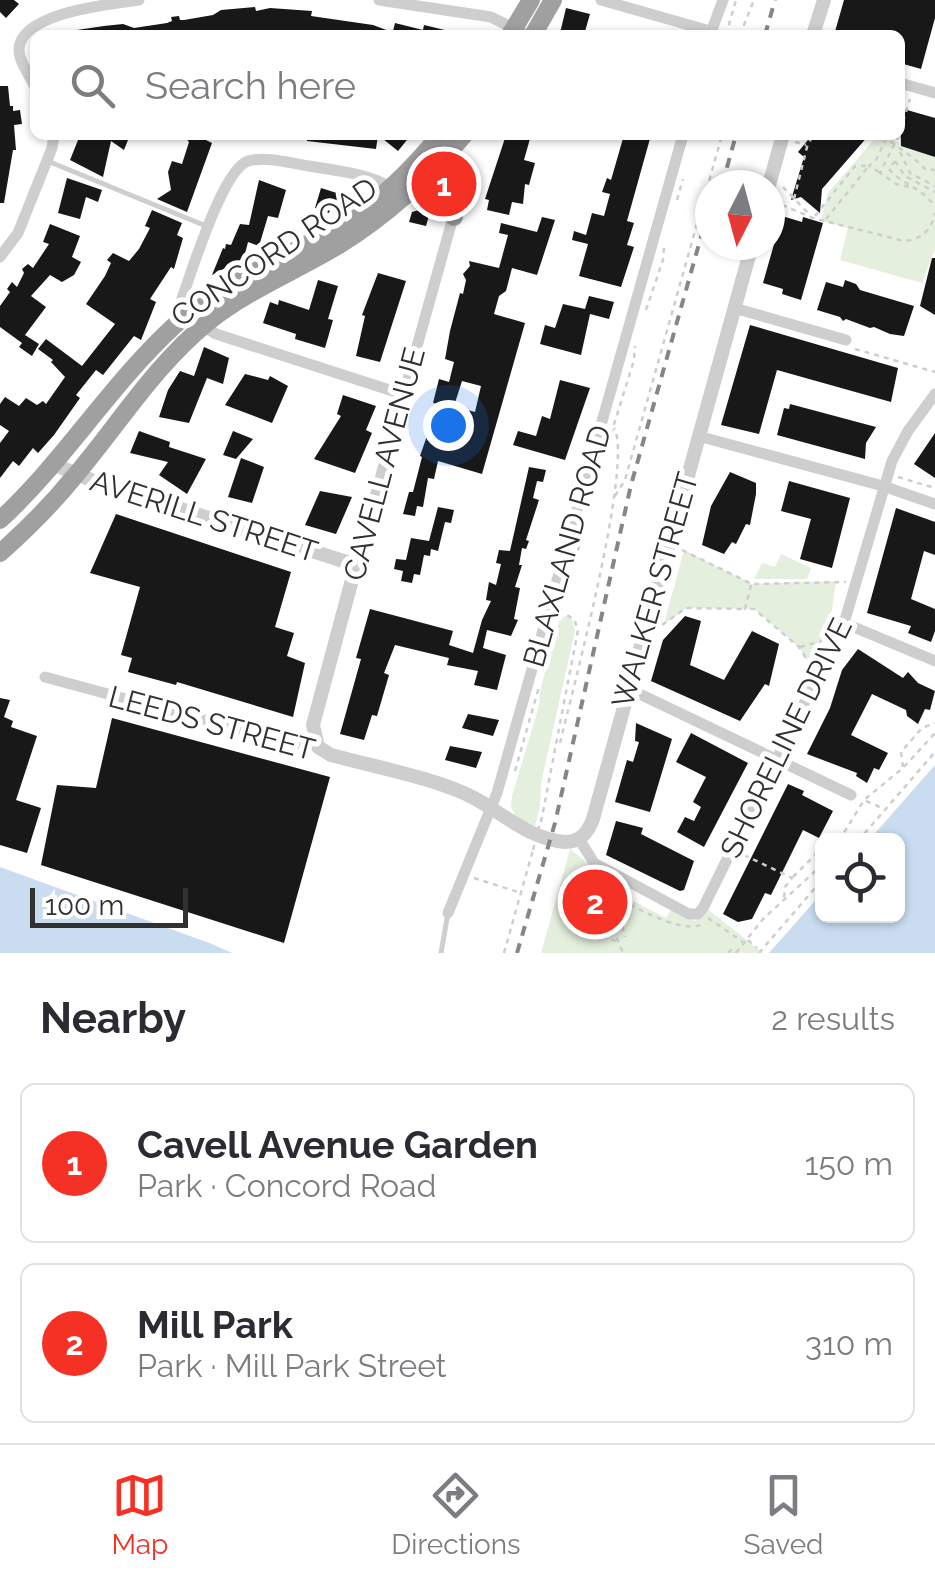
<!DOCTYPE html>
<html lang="en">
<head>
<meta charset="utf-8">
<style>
  body { margin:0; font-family:Raleway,sans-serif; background:#f2f2f3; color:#2b2b33 }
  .controls { position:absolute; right:30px; bottom:30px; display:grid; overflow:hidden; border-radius:15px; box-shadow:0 2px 8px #0004 }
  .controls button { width:90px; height:90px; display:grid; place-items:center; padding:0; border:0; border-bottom:2px solid #e1e1e2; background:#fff; color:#2b2b33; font:50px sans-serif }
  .compass { position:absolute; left:695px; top:170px; width:90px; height:90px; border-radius:50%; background:#fff; box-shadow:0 2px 8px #0004; rotate:186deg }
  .scale { position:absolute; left:30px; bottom:25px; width:158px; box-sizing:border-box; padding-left:10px; border:5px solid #313131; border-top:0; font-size:28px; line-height:35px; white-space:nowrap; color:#313131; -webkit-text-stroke:8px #fff; paint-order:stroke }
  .you { position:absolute; left:448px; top:425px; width:35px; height:35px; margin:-25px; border:8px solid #fff; border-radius:50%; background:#1a73e8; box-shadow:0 0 0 15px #1a73e833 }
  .badge { display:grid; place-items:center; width:65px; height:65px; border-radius:50%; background:#f53126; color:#fff; font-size:32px; font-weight:700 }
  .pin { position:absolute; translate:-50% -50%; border:5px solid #fff; box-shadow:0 2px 10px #0006 }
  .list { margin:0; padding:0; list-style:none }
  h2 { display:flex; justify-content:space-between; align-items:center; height:130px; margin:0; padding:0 40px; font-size:42px }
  h2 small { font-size:32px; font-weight:400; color:#7c7c81 }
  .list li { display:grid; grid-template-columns:65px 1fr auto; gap:30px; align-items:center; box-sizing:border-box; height:160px; margin:0 20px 20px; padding:0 20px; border:2px solid #e1e1e2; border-radius:15px }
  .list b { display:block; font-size:38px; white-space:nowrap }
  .list p { margin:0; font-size:32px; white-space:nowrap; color:#7c7c81 }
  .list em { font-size:32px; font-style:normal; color:#7c7c81 }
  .icon { flex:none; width:55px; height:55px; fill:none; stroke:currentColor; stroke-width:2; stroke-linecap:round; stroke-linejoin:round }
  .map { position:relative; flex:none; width:935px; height:953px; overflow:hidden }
  .search { position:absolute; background:#fff; box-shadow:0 2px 8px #0004; left:30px; right:30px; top:30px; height:110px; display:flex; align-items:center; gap:25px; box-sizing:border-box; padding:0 35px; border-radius:15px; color:#7c7c81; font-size:38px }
  .sheet { height:490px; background:#fff }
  nav { display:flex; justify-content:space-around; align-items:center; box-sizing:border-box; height:140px; border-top:2px solid #e1e1e2; background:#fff; font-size:28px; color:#7c7c81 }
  nav a { display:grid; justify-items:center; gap:5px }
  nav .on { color:#f53126 }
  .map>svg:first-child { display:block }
  .green { fill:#e5efde }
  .water { fill:#c9dcf0 }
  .building { fill:#181818; fill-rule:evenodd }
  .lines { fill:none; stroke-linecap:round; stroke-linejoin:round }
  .path { stroke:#cecece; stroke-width:2.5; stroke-dasharray:5 5; stroke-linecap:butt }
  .service { stroke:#cecece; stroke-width:5 }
  .minor { stroke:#cecece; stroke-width:11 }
  .tertiary { stroke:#cecece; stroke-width:14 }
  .trunk { stroke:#a0a0a0; stroke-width:18 }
  .rail { stroke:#868686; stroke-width:4; stroke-dasharray:10 8; stroke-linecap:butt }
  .path-bridge { stroke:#cecece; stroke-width:2.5; stroke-dasharray:5 5; stroke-linecap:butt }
  .labels { text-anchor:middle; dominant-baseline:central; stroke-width:10; stroke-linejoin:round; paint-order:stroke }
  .street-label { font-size:30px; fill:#313131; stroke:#fff }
</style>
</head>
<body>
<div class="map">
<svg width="935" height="953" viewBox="0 0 935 953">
  <rect width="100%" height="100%" fill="#fff"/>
  <path class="green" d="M878,135L935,155V249L922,283L840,260L848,228L821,221L828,193Z
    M684,550L752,584L836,581L831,617L810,666L799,647L754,609L687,608L664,624Z
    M781,554L811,568L807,579H754L762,563L775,567Z
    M566,616L572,620L575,631L541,783L540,806L535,826L517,819L511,807L512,796L539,706L540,691L560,618Z
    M570,849L602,875L599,883L666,918L671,910L695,921L709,910L763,953H541Z"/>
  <path class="water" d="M935,765V953H769L822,893V916H898V841L869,840Z
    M0,867L212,944L232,953H0Z"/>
  <path class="building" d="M0,0H14L19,4L6,18L0,12Z
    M844,0H935V18L921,69L900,63V35H834Z
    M255,7L256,11L270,8L312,11L311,16L373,25L389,31V35H353L338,30L337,35H77V30L104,26L123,24L134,28L167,23L172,21L171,17L179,16L180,20H184L213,15L221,10Z
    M566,8L590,14L584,35L560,33Z
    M395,23L423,30L424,25L453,32L452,35H392Z
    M0,86H8L10,106H13V111L20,110L22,124L14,125L16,150H13L4,203H0Z
    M900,108L935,118V157L901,146Z
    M80,135H130L124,150L111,141L103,177L70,160Z
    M183,135H206L202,138L212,143L187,212L157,199L171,190L168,172L172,161L182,164L189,142Z
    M307,135H411L398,151L378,135L376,149L307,141Z
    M506,135H531L524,160L535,163L529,185L525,184L523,204L512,202L509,215L487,210L489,200L485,199Z
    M624,135H651L627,221L634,223L627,245L634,247L621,287L579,276L588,244L572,240L574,231L586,235L592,213L604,216L610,194L602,192L607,178L611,180Z
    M812,135H869L822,189L820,213L801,197L791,200L804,157L798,152Z
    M67,178L102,190L98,202L86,197L80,219L58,213Z
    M259,180L286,190L278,218L268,216L259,246L248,242L244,258L212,275L223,248L225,249L226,244L231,245L240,224L249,225Z
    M321,188L343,195L340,204L333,201L329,213L315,208Z
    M152,210L182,223L177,235L183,238L174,269L171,267L150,299L156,302L141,340L134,336L103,375L96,370L76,395L80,398L54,435L38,453L33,448L19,466L13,461L0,478V443L9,431L0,425V404L5,397L19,406L26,398L37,405L43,401L46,404L65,377L51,362L53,360L38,349L46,339L82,366L115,324L86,304L105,276L111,263L107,260L113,253L129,261L139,249L150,228L145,226Z
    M419,210L430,212L426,226L409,222L412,212Z
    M782,216L802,222L803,217L823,223L801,300L782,294L783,289L763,283Z
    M542,217L555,220L537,275L512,268L506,291L499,296L494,314L525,323L482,474L438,461L434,479L428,478L423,507L417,506L415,516L403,514L409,492H413L422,457L420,456L438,404L433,403L439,379L449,382L454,362L445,359L450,331L460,293L463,294L466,280L463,274L470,266L469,261L499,268L508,235L499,233L501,223L537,232ZM462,381L481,386L475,412L454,406Z
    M50,224L80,236L72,257L81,262L74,275L62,282L50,275L31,296L46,307L25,335L39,344L32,356L19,347L22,343L0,327V306L10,292L7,289L12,282L17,287L24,273L22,269L28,264L33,268L49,244L43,242Z
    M932,258H935V315L920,306Z
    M378,273L406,281L380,362L356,356L365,316L362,315Z
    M318,280L338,286L328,319L333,320L325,348L295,339L296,334L263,323L270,302L278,305L279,300L309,310Z
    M845,280L856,284L860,290L914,306L904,336L890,334L874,327L870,328L846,319L843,321L840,317L817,310L826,282L843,287Z
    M589,296L614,302L609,319L590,314L581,355L540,344L545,325L555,328L563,304L585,309Z
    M750,325L898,368L891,402L777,370L759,434L721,425Z
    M204,347L229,358L223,384L207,378L189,423L159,417L168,390L180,371L194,376Z
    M245,374L268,380L270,376L288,386L272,423L225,405Z
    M560,380L590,388L565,460L513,445L518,431L536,436L542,416L550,419Z
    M343,395L376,406L366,430L372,433L355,473L314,459L341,416L337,414Z
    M790,404L876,427L866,443L865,459L777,435L784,408L789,409Z
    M139,431L170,442L169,447L206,459L187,494L159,475L168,462L130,453Z
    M233,431L253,439L236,459L223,455Z
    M935,433V478L914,464Z
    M241,458L264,467L252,503L228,497Z
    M529,467L546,470L543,482L537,481L533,498L539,500L526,540L529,541L526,549L522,548L519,565H522L515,587L520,588L514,619L518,620L511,636L487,630L483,648L506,655L497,690L474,685L478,671L447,665L449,658L395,645L384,673L389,675L377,716L372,715L364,740L340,734L361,659L356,658L370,609L453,631L449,645L473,653L482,620L491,601L486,600L489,582L496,585L501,564L496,563L499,550L510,551Z
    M730,472L756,483V494L750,525L746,524L736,544L732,542L724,554L702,545L711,506Z
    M789,481L850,498L832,568L800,559L811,519L781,511Z
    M320,491L352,497L336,534L305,525Z
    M438,507L454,510L451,523L445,522L438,551L431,549L430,556L424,555L420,575L414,574L412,583L401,581L403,571L394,569L396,559L406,560L411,538L429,541Z
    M896,508L935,522V555L924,551L911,599L935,609V631L931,642L908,633L911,626L867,613Z
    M116,514L291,572L275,627L294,633L287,656L305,663L293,717L177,682L176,685L128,672L132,658L121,655L140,587L90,573Z
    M685,616L701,621L690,665L724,680L752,631L779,644L769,686L765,684L740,721L651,681L663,640Z
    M858,649L903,678L908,672L918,683L935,691L930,710L925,709L918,724L907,716L906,710L872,694L851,735L888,753L879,770L874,768L867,783L856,776L857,773L807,754L830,708L842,670Z
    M0,698L10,700L4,717L13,721L11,727L37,736L16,800L41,808L27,853L0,845Z
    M468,714L499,720L493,736L462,728Z
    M112,718L330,777L284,943L41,865L57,785L96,788Z
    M636,723L672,739L650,812L615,802L627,760L633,762L639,742L635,741Z
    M691,733L748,763L704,847L677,832L685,817L694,821L701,807L693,802L706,777L676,762Z
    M450,746L482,752L476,768L445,760Z
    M788,784L804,791L802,795L833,811L819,838L803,830L771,895L765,893L752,919L738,922L723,914Z
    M616,821L643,828L641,834L694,861L684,890L680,891L606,855Z"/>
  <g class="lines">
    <path class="path" d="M726,35L736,0
      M740,35L754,0
      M900,131L910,99
      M800,135H805
      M883,135C897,148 912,155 925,169L935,170
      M899,135L880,173L896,184L910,187
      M795,142L806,145
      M900,152L910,173L935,186
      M895,161L889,169C903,185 924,189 935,207
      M895,161L905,176L935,192
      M879,172L869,166L876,160L885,141
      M783,187L809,214
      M794,199L808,143L815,135
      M677,200L683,179
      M782,205L813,218L904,241C921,240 932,229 935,213
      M815,216L855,166H869
      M826,219L868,167
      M646,310L663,260L664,246
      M855,349L935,372
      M608,444L634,360L635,346
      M898,477L935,488
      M615,496L625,480L722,135
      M682,550L752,584L846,582
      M575,560L587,519
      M751,585L745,609H754L799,647L812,668
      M662,625L686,608L743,609
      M800,647L822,641
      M560,743C572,692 634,462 614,428
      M903,767L901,752L922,728L935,723
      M515,771L539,687
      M866,801L882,808
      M541,822L578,630L574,619L561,612
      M839,841L864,800L903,768L935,733
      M858,841L935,752
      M744,855L792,878L785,887L784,899
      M585,868L581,874L572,923L618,942
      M590,873L623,953
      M793,877L822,848
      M474,878L518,892
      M595,885C621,898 673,934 701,925
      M616,897L625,937
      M708,918L743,942
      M591,931L615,924L619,919
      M748,940L757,948
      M504,953L533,850
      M728,953L732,949L736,952
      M736,953L763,919L822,865
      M759,953L822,880"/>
    <path class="service" d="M50,162L206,226
      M441,953L448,913"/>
    <path class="minor" d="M379,0L491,17L527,35
      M601,0L710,31
      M710,35L723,0
      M900,83L935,93
      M35,87C30,76 19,62 19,50C19,12 113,4 139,0
      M0,257L18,233L52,148L54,135
      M182,298C192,271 223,169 248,161C267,156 290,163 309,166C338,171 365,173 391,187
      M734,308L846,340
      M203,326L216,334L402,394
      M698,436L883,486L935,504
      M356,565L462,185
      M844,623L935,661
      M45,677L289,743L316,744
      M627,688L851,795
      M579,839L594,863L689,914H698L703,908L844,623L892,461L908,431L935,394
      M448,913L497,793L683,135"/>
    <path class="tertiary" d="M813,35L824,0
      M769,185L783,135
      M53,464L96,482L356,565L313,725L318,747L331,755C371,766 439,779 474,798C504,814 529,839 565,842C581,842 588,832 593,819L752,245"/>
    <path class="trunk" d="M510,35L531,0
      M533,35L553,0
      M412,193L436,199L454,217
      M0,520C64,461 110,385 174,326C223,280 289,258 345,223C381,200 413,168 440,135
      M0,553C26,530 52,504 74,477C119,424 154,366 208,322C248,290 296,271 339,245C388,215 427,179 464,135"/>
    <path class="rail" d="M765,35L775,0
      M722,185L736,135
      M517,953L555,823L631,485L710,205"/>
    <path class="path-bridge" d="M533,850L540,823"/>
  </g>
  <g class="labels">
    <g class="street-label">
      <text transform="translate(274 252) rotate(-34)">CONCORD ROAD</text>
      <text transform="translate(384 464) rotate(-75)">CAVELL AVENUE</text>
      <text transform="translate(204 516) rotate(18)">AVERILL STREET</text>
      <text transform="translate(567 546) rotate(-74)">BLAXLAND ROAD</text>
      <text transform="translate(655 590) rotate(-74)">WALKER STREET</text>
      <text transform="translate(212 723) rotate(15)">LEEDS STREET</text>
      <text transform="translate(786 738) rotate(-64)">SHORELINE DRIVE</text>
    </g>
  </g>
</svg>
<div class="controls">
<button><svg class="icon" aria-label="locate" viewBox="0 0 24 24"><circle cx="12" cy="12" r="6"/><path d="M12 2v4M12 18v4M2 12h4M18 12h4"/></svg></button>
</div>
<svg class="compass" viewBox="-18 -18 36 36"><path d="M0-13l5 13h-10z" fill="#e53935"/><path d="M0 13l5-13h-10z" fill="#7c7c81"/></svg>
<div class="scale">100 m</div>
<div class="you"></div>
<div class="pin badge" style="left:444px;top:184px">1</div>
<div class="pin badge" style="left:595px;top:902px">2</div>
<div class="search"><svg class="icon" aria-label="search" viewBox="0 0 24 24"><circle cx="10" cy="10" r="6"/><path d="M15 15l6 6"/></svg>Search here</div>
</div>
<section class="sheet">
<h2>Nearby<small>2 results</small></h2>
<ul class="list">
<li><span class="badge">1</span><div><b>Cavell Avenue Garden</b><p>Park · Concord Road</p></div><em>150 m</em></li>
<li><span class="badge">2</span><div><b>Mill Park</b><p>Park · Mill Park Street</p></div><em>310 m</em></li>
</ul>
</section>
<nav>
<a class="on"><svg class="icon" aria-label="map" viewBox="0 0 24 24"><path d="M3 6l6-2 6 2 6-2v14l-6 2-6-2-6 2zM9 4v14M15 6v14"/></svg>Map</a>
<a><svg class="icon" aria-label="directions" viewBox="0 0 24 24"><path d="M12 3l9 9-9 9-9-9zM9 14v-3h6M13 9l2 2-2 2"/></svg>Directions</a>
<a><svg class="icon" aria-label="saved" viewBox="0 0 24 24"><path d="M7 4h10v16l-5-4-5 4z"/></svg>Saved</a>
</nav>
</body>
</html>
